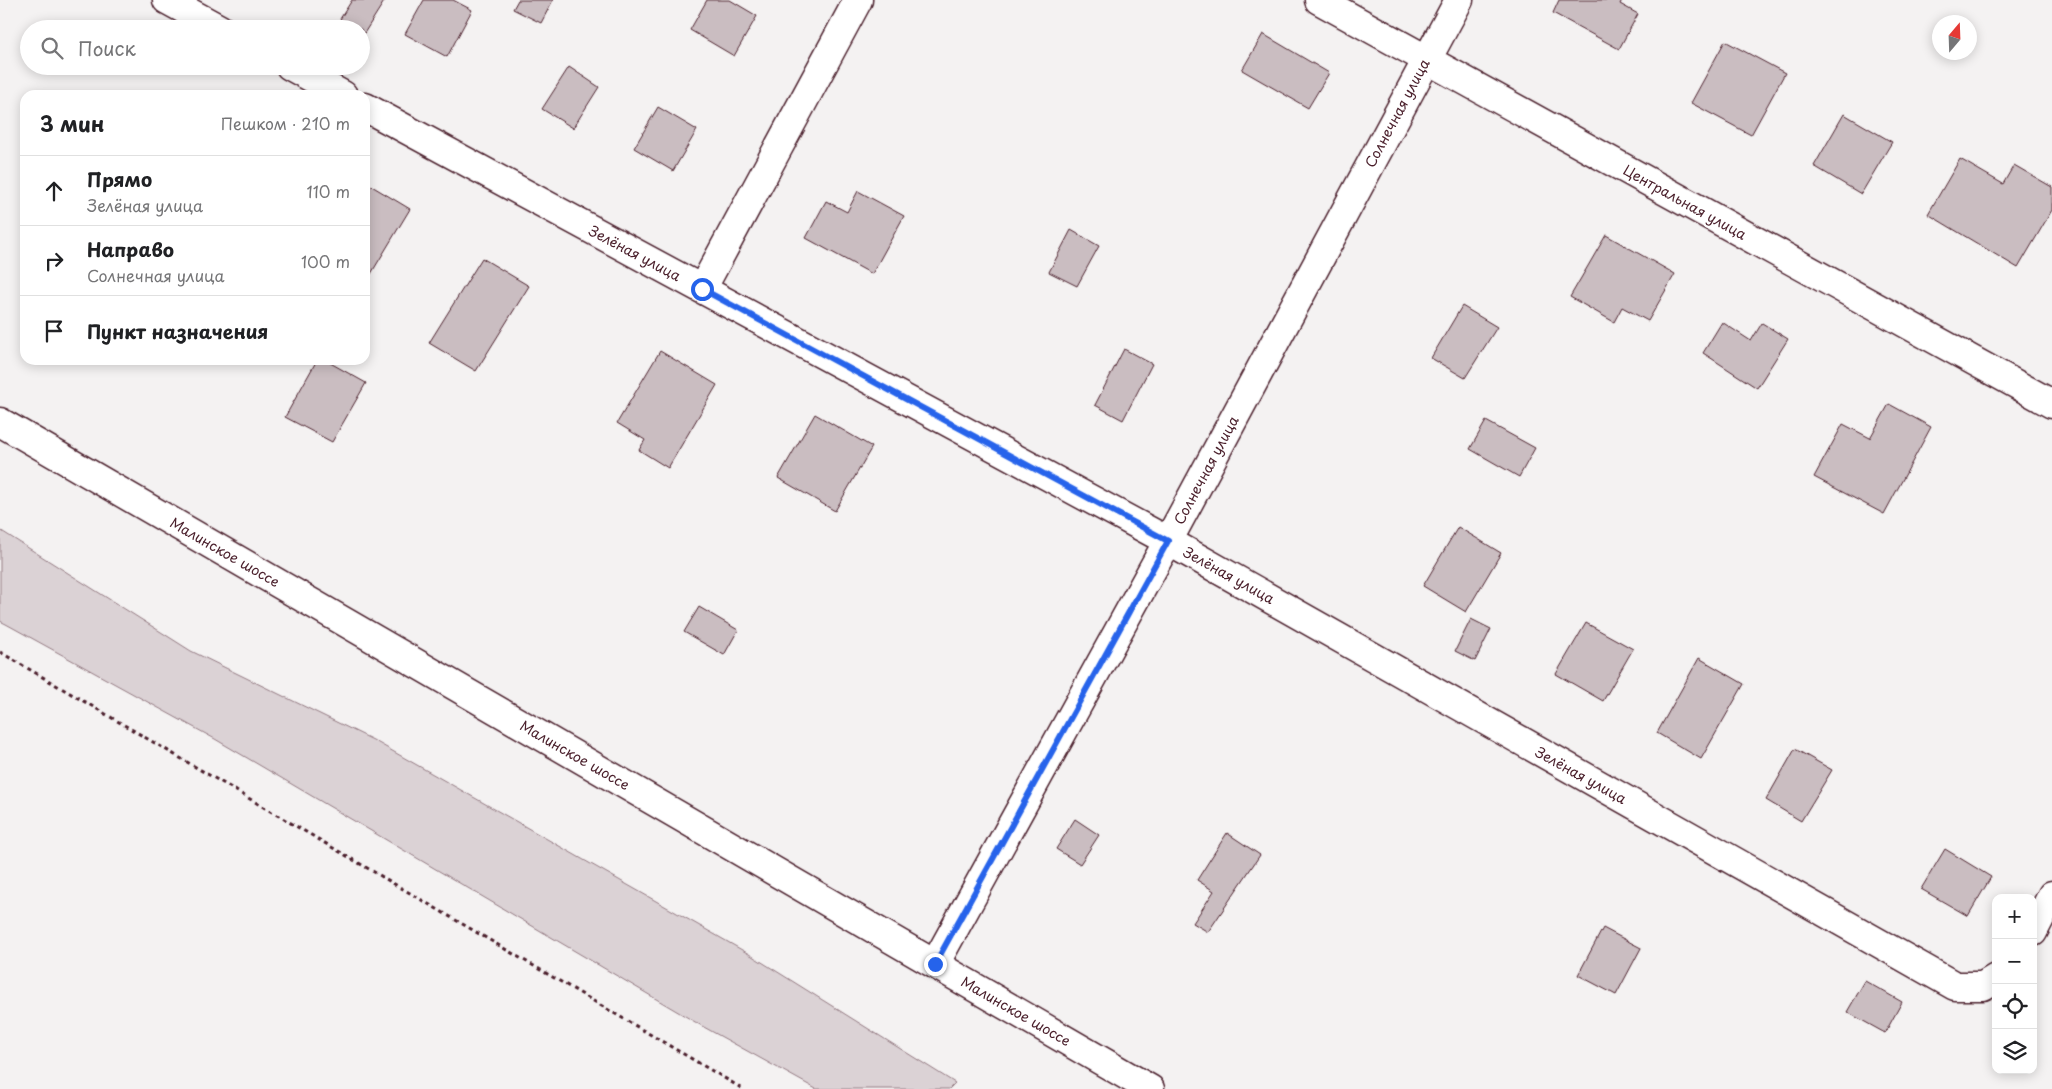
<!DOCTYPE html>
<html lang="ru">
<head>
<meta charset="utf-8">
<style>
  body { margin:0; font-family:"Playpen Sans",sans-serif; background:#f6f6f6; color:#202124 }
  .controls { position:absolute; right:15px; bottom:15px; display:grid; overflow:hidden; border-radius:10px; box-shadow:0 2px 12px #0003 }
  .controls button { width:45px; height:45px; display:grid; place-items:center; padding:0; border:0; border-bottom:1px solid #e0e0e0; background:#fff; color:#202124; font:25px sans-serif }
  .compass { position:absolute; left:1932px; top:15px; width:45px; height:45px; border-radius:50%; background:#fff; box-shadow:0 2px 12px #0003; rotate:19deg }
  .stop { position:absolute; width:15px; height:15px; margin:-11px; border:4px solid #2563eb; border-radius:50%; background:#fff }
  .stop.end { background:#2563eb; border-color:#fff; box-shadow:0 1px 5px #0008 }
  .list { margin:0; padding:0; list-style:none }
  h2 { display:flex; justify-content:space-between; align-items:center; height:65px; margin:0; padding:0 20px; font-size:21px }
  h2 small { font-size:16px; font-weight:400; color:#757577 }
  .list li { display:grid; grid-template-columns:32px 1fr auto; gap:15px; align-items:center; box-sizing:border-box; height:70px; padding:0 20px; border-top:1px solid #e0e0e0 }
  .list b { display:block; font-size:19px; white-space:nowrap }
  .list p { margin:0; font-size:16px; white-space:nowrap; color:#757577 }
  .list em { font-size:16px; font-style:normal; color:#757577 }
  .icon { flex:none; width:28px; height:28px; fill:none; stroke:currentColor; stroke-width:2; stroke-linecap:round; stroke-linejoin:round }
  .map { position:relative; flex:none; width:2052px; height:1089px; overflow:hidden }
  .search { position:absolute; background:#fff; box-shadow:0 2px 12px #0003; left:20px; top:20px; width:350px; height:55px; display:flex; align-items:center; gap:12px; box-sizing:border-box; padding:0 18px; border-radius:28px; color:#757577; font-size:19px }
  .panel { position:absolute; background:#fff; box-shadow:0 2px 12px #0003; left:20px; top:90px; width:350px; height:275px; border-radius:15px }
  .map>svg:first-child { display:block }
  .green { fill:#dbd2d5; stroke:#927880 }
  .building { fill:#cabdc1; stroke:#4a1f2b }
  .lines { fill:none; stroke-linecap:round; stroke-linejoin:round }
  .minor-casing { stroke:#4a1f2b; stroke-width:31 }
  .major-casing { stroke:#4a1f2b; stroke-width:31 }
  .path { stroke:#4a1f2b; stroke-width:3; stroke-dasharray:4 4; stroke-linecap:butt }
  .minor { stroke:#fff; stroke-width:28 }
  .major { stroke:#fff; stroke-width:28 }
  .route { stroke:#2563eb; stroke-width:6 }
  .labels { text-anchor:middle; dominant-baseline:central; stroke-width:4.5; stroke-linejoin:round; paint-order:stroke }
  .street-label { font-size:14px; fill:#4a1f2b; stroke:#fff }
</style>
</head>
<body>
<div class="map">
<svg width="2052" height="1089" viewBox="0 0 2052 1089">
  <rect width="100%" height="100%" fill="#f4f2f2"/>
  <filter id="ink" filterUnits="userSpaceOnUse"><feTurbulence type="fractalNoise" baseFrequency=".02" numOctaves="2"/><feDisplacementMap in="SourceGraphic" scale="10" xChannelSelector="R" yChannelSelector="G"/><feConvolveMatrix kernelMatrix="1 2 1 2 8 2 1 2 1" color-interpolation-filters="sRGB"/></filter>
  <g filter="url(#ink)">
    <path class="green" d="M0,530L191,651L373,740L749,954L955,1083L949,1089H816L702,1026L215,739L6,624L0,621Z"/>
    <path class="building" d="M352,0H385L363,35L361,29H354L340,19Z
      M424,0H453L472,10L447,57L405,34Z
      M518,0H553L541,23L513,9Z
      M707,0H730L757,16L734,56L690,30Z
      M1559,0H1622L1620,4L1638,14L1619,49L1553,13Z
      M1263,34L1329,73L1308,108L1242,70Z
      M1725,41L1785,73L1751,135L1691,103Z
      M569,67L599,87L573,128L542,109Z
      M658,107L697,130L673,171L634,148Z
      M1844,114L1892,142L1861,194L1814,166Z
      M1960,159L2003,184L2014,165L2052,187V210L2018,268L1928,214Z
      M365,182L410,209L366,282L365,281Z
      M858,191L904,216L872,274L806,238L826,201L847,212Z
      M1071,230L1099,246L1077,286L1049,272Z
      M1606,235L1675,274L1648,321L1622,307L1614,322L1570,297Z
      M482,258L529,286L476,371L429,343Z
      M1462,306L1497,327L1465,378L1431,358Z
      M1722,322L1751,341L1762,323L1788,339L1757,388L1703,353Z
      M1124,349L1152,364L1123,420L1095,405Z
      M660,351L717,385L668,468L639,450L645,440L617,423Z
      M317,360H325L366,383L332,442L285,417Z
      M1889,404L1931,427L1884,514L1814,477L1843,424L1870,438Z
      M815,414L872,447L835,511L778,478Z
      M1486,421L1535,448L1519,477L1470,449Z
      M1458,527L1501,553L1466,612L1423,586Z
      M699,607L738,630L724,655L684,632Z
      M1471,619L1491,629L1475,661L1455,651Z
      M1586,623L1633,649L1603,701L1556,674Z
      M1699,658L1744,684L1701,759L1657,733Z
      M1795,749L1832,770L1801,821L1766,800Z
      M1075,819L1099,835L1080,864L1056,849Z
      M1227,833L1260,855L1208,932L1193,923L1214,891L1197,880Z
      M1945,849L1991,877L1968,916L1921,889Z
      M1603,928L1641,948L1616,995L1578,975Z
      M1865,981L1902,1002L1885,1033L1847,1012Z"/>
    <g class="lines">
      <defs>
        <path id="minor" d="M167,0L220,29
          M1319,0L2052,404
          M290,66L343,95
          M365,107L1168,541L1955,986H1983L1996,978
          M702,289L858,0
          M2033,932L2052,895
          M935,964L1168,541L1459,0"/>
        <path id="major" d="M0,422L1150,1089"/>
      </defs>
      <use href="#minor" class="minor-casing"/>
      <use href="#major" class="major-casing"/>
      <path class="path" d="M0,652L743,1089"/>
      <use href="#minor" class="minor"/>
      <use href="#major" class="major"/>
    </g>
  </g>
  <g class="lines" filter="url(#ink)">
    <path class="route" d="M702,289L1168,541L935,964"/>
  </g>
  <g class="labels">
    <g class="street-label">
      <text transform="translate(1397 113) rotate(-62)">Солнечная улица</text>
      <text transform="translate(1685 202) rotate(29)">Центральная улица</text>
      <text transform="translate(635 253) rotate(28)">Зелёная улица</text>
      <text transform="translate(1206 470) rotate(-62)">Солнечная улица</text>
      <text transform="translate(225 552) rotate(30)">Малинское шоссе</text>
      <text transform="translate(1229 575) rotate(29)">Зелёная улица</text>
      <text transform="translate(575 755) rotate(30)">Малинское шоссе</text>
      <text transform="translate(1581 775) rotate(29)">Зелёная улица</text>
      <text transform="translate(1016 1011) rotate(30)">Малинское шоссе</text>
    </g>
  </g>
</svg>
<div class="controls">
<button>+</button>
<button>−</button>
<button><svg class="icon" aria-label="locate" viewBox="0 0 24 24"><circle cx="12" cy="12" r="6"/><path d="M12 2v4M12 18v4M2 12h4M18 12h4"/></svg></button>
<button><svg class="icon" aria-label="layers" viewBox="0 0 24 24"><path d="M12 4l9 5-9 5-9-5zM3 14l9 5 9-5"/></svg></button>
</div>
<svg class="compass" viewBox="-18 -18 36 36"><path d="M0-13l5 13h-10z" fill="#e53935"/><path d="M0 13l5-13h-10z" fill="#757577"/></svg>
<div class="stop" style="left:702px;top:289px"></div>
<div class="stop end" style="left:935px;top:964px"></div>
<div class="search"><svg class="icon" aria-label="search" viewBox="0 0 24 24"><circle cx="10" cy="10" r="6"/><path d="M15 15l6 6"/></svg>Поиск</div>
<section class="panel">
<h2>3 мин<small>Пешком · 210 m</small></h2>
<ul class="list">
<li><svg class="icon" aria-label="ahead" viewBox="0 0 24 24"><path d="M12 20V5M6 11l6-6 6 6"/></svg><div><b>Прямо</b><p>Зелёная улица</p></div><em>110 m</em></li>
<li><svg class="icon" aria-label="right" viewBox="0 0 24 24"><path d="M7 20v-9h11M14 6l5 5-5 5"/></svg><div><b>Направо</b><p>Солнечная улица</p></div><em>100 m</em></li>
<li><svg class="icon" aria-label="arrive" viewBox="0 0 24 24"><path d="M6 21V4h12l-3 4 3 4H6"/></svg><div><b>Пункт назначения</b></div></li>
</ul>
</section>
</div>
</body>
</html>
